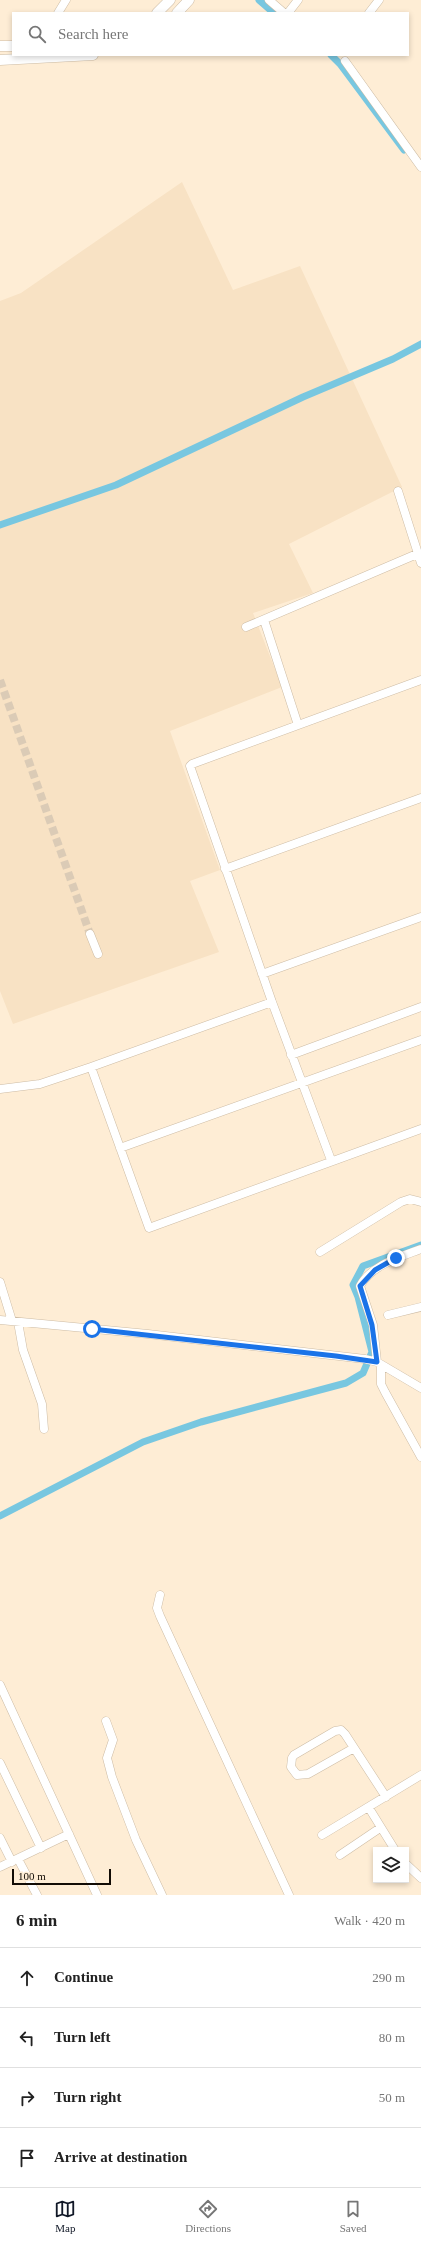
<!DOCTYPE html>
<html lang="en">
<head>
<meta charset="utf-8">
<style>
  body { margin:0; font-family:Georgia,serif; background:#f2f2f2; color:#222 }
  .controls { position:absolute; right:12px; bottom:12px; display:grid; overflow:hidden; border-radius:0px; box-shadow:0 2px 6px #0003 }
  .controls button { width:36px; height:36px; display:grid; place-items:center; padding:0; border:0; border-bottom:1px solid #e0e0e0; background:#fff; color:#222; font:20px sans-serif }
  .scale { position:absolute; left:12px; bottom:10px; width:99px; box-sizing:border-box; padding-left:4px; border:2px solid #120c05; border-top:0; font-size:11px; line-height:14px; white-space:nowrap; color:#120c05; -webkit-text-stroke:3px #feedd5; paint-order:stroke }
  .stop { position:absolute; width:12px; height:12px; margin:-9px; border:3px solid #1a73e8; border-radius:50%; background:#fff }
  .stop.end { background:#1a73e8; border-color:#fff; box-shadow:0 1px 4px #0008 }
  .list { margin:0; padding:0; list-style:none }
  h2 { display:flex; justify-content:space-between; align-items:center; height:52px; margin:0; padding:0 16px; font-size:17px }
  h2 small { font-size:13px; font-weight:400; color:#767676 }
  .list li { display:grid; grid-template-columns:26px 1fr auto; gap:12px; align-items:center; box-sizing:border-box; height:60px; padding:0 16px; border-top:1px solid #e0e0e0 }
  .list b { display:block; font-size:15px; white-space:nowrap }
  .list em { font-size:13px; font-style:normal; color:#767676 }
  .icon { flex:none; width:22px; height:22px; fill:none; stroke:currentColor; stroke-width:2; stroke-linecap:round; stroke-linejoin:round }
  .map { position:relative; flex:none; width:421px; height:1895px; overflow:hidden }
  .search { position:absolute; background:#fff; box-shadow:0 2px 6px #0003; left:12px; right:12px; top:12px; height:44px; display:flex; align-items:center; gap:10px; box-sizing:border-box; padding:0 14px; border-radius:0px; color:#767676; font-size:15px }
  .sheet { height:292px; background:#fff }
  nav { display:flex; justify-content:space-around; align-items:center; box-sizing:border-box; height:56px; border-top:1px solid #e0e0e0; background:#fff; font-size:11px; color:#767676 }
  nav a { display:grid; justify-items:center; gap:2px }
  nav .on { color:#111827 }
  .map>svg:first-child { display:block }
  .built { fill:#f8e2c4 }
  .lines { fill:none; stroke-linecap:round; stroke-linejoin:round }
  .canal { stroke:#78c7e0; stroke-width:7 }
  .minor-tunnel { stroke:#dbcbb6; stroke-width:8; stroke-dasharray:8 4; stroke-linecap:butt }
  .minor-casing { stroke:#cdbca5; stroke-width:9 }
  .major-casing { stroke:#cdbca5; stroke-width:11 }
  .minor { stroke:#fff; stroke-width:8 }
  .major { stroke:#fff; stroke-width:10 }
  .route { stroke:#1a73e8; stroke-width:5 }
</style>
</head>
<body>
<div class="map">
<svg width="421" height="1895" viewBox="0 0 421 1895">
  <rect width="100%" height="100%" fill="#feedd5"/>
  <path class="built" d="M182,182L233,290L300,266L402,487L289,544L313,593L253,613L282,687L170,731L220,870L190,881L219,952L13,1024L0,991V301L21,293Z"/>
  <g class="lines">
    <path class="canal" d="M259,0L274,13
      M331,55L340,64L404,150
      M0,525L116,485L303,397L393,359L421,344
      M0,1516L143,1442L201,1422L346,1383L363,1373L372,1352L358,1297L353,1285L363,1266L421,1245"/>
    <path class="minor-tunnel" d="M0,680L90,934"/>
    <defs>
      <path id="minor" d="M269,0L284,13
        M58,13L66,0
        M288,13L298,0
        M369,13L379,0
        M345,61L421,167
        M398,491L421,563
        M264,620L298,725
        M246,627L417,554
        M225,869L421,798
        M90,934L98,954
        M262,974L421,917
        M291,1055L421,1007
        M91,1067L149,1228L421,1129
        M0,1089L40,1084L91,1067L272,1002
        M120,1148L421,1040
        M331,1160L272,1002L190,766L192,764L421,680
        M320,1252L401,1202L410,1199L421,1202
        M0,1282L12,1321
        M388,1315L421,1307
        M0,1320L148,1334L365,1359L377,1362L421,1388
        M18,1322L23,1350L42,1404L44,1429
        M377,1362L373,1325L360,1286C371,1265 400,1257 421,1249
        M381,1365V1384L385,1392L421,1457
        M160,1595L157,1608L160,1616L289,1895
        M0,1685L97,1895
        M106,1721L113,1740L107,1758L112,1777L136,1840L162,1895
        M354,1748L308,1774L297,1775L291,1767L292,1758L294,1755L335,1731L341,1730L345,1734L386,1797
        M0,1763L41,1848
        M369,1808L395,1850
        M322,1835L421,1775
        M0,1838L12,1862
        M340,1855L380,1828
        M18,1859L37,1895
        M406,1864L421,1878
        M0,1867L69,1834"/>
      <path id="major" d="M157,13L170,0
        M177,13L189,0
        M0,46H13
        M0,60L93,55"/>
    </defs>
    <use href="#minor" class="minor-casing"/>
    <use href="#major" class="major-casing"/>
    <use href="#minor" class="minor"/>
    <use href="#major" class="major"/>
  </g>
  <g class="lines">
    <path class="route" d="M92,1329L336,1356L377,1362L372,1325L360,1286L375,1270L396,1258"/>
  </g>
</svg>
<div class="controls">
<button><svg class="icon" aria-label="layers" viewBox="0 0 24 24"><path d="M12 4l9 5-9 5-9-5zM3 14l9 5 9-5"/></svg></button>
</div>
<div class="scale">100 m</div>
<div class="stop" style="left:92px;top:1329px"></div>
<div class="stop end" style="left:396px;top:1258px"></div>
<div class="search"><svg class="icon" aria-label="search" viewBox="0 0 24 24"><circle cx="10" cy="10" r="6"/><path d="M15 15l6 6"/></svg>Search here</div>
</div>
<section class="sheet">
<h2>6 min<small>Walk · 420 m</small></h2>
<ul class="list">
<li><svg class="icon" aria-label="ahead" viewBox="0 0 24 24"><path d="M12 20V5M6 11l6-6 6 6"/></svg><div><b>Continue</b></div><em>290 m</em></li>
<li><svg class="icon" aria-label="left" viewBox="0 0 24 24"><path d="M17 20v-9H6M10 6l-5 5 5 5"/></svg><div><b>Turn left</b></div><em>80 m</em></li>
<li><svg class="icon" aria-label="right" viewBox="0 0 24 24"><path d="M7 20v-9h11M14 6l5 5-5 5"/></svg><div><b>Turn right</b></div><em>50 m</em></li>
<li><svg class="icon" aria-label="arrive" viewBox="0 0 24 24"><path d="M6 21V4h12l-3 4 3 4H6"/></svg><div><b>Arrive at destination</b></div></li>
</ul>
</section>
<nav>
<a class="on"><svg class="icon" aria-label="map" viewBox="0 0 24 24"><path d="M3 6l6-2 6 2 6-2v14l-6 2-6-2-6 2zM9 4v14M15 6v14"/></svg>Map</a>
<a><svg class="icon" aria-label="directions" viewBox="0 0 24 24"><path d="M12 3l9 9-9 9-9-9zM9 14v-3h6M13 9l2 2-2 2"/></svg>Directions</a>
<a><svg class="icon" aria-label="saved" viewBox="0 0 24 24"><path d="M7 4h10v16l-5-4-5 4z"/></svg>Saved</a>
</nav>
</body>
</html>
